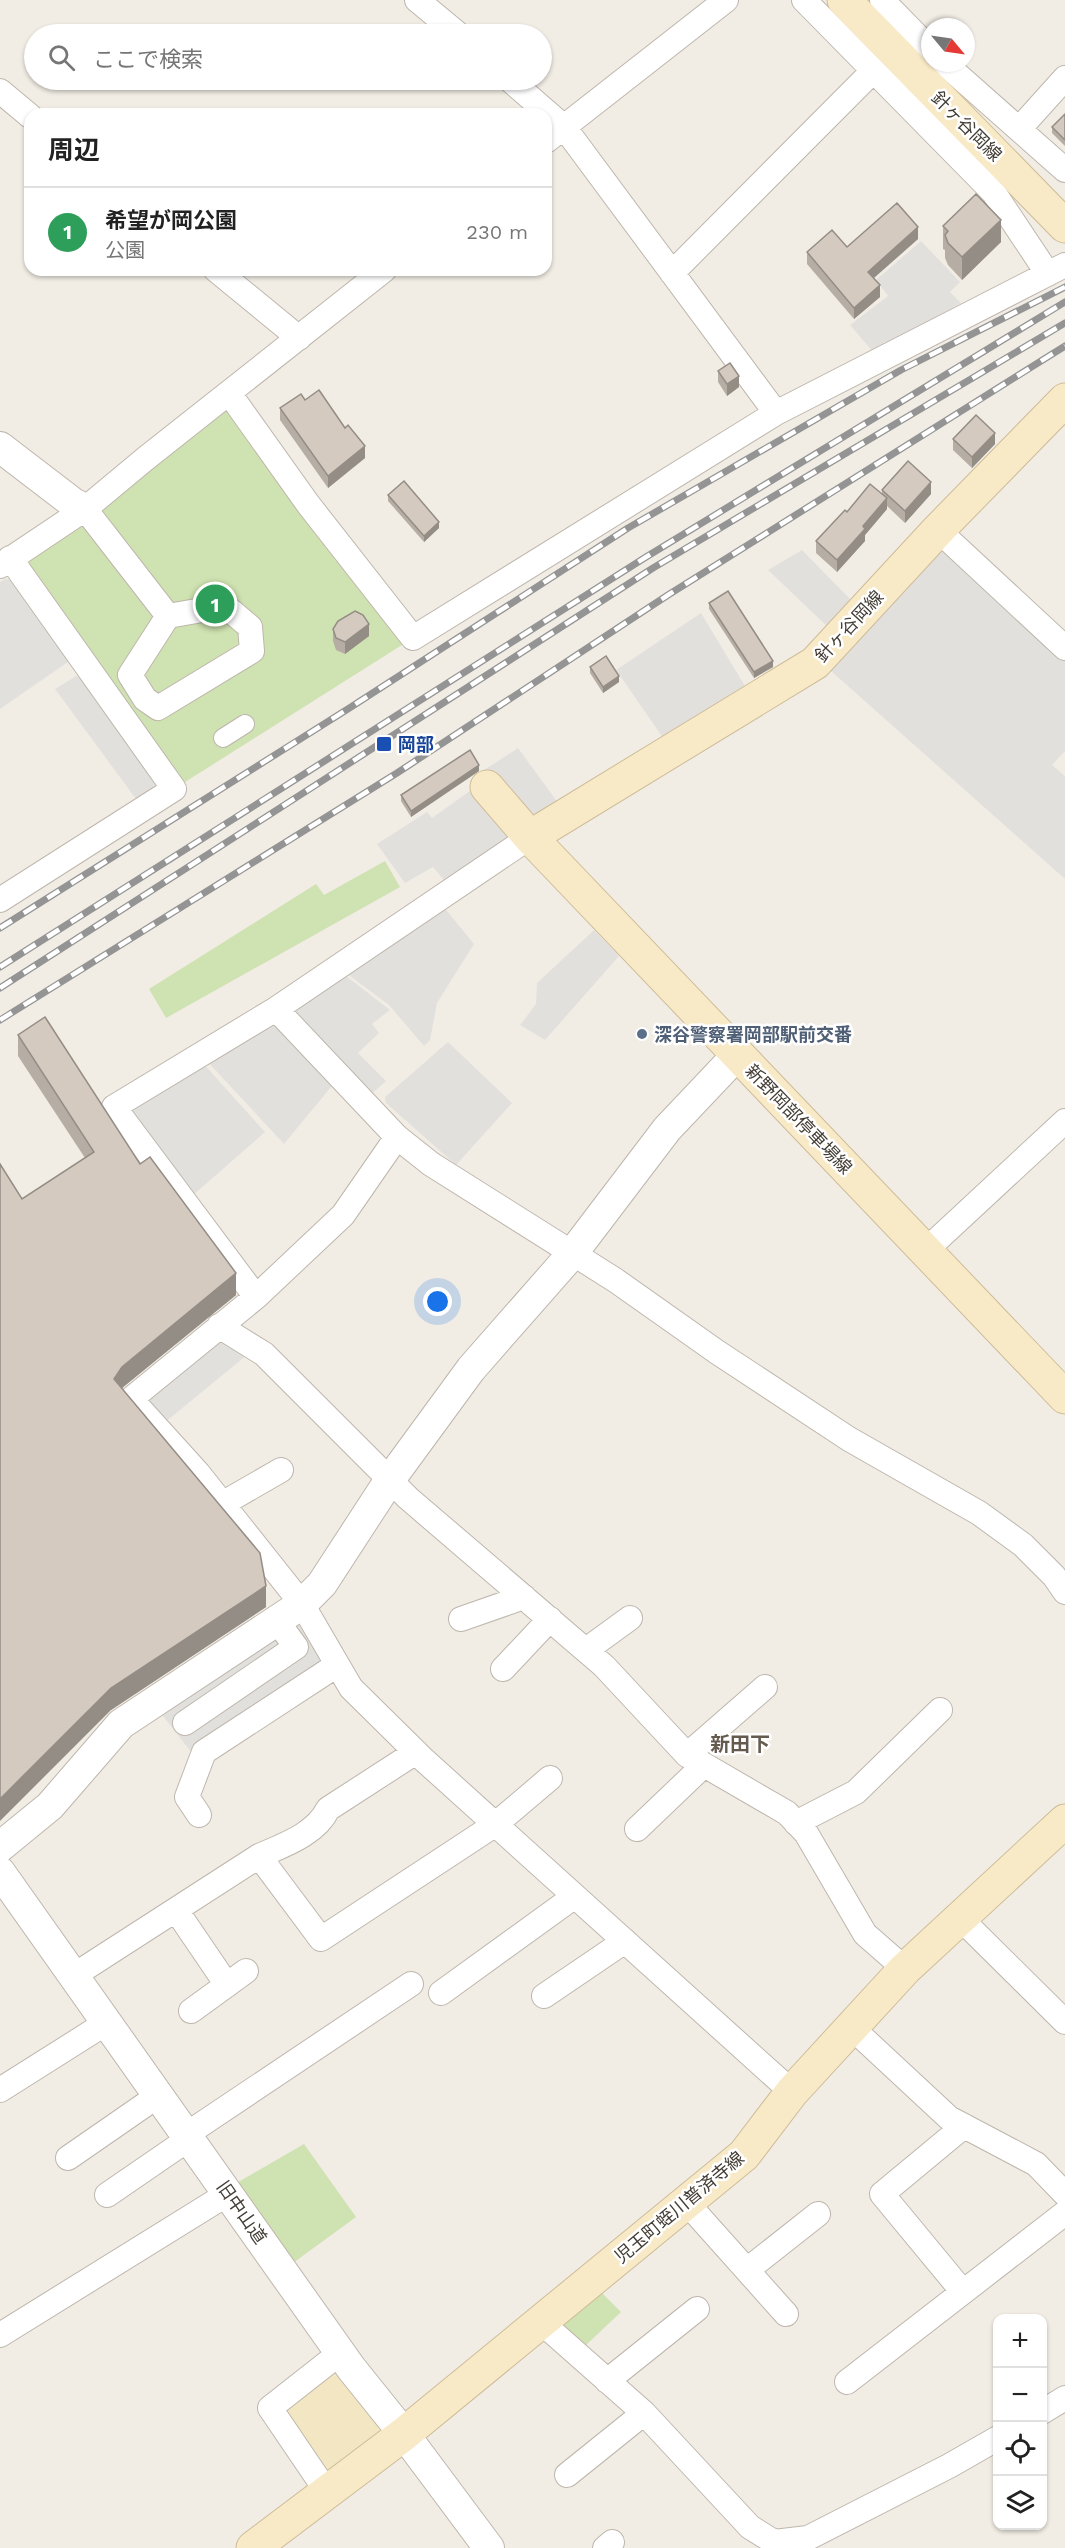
<!DOCTYPE html>
<html lang="ja">
<head>
<meta charset="utf-8">
<style>
  body { margin:0; font-family:"Work Sans","Noto Sans JP",sans-serif; background:#f2f2f2; color:#222 }
  .controls { position:absolute; right:18px; bottom:18px; display:grid; overflow:hidden; border-radius:12px; box-shadow:0 2px 4px #0004 }
  .controls button { width:54px; height:54px; display:grid; place-items:center; padding:0; border:0; border-bottom:2px solid #e0e0e0; background:#fff; color:#222; font:30px sans-serif }
  .compass { position:absolute; left:921px; top:18px; width:54px; height:54px; border-radius:50%; background:#fff; box-shadow:0 2px 4px #0004; rotate:119deg }
  .you { position:absolute; left:438px; top:1302px; width:21px; height:21px; margin:-15px; border:4px solid #fff; border-radius:50%; background:#1a73e8; box-shadow:0 0 0 9px #1a73e833 }
  .badge { display:grid; place-items:center; width:39px; height:39px; border-radius:50%; background:#7c3aed; color:#fff; font-size:20px; font-weight:700 }
  .pin { position:absolute; translate:-50% -50%; border:3px solid #fff; box-shadow:0 2px 6px #0006 }
  .list { margin:0; padding:0; list-style:none }
  h2 { display:flex; justify-content:space-between; align-items:center; height:78px; margin:0; padding:0 24px; font-size:26px }
  h2 small { font-size:20px; font-weight:400; color:#767676 }
  .list li { display:grid; grid-template-columns:39px 1fr auto; gap:18px; align-items:center; box-sizing:border-box; height:90px; padding:0 24px; border-top:2px solid #e0e0e0 }
  .list b { display:block; font-size:22px; white-space:nowrap }
  .list p { margin:0; font-size:20px; white-space:nowrap; color:#767676 }
  .list em { font-size:20px; font-style:normal; color:#767676 }
  .icon { flex:none; width:33px; height:33px; fill:none; stroke:currentColor; stroke-width:2; stroke-linecap:round; stroke-linejoin:round }
  .map { position:relative; flex:none; width:1065px; height:2548px; overflow:hidden }
  .search { position:absolute; background:#fff; box-shadow:0 2px 4px #0004; left:24px; top:24px; width:528px; height:66px; display:flex; align-items:center; gap:15px; box-sizing:border-box; padding:0 21px; border-radius:33px; color:#767676; font-size:22px }
  .panel { position:absolute; background:#fff; box-shadow:0 2px 4px #0004; left:24px; top:108px; width:528px; height:168px; border-radius:18px }
  .map>svg:first-child { display:block }
  .green { fill:#cfe2b1 }
  .sand { fill:#f3e6c3 }
  .parking { fill:#e2e0dd }
  .lines { fill:none; stroke-linecap:round; stroke-linejoin:round }
  .pedestrian-casing { stroke:#beb6ac; stroke-width:20 }
  .minor-casing { stroke:#beb6ac; stroke-width:26 }
  .tertiary-casing { stroke:#beb6ac; stroke-width:32 }
  .secondary-casing { stroke:#cdbc98; stroke-width:35 }
  .pedestrian { stroke:#fff; stroke-width:18 }
  .minor { stroke:#fff; stroke-width:24 }
  .tertiary { stroke:#fff; stroke-width:30 }
  .secondary { stroke:#f9eac7; stroke-width:33 }
  .rail-casing { stroke:#949494; stroke-width:7 }
  .rail { stroke:#fff; stroke-width:4.5; stroke-dasharray:14; stroke-linecap:butt }
  .wall { fill:#b6aea4 }
  .shaded-wall { fill:#948d86 }
  .building { fill:#d4cabf; stroke:#948d86; stroke-width:1.5 }
  .transit-dot { fill:#1a4fb4; stroke:#fff; stroke-width:2 }
  .service-dot { fill:#5c6f8a; stroke:#fff; stroke-width:2 }
  .labels { text-anchor:middle; dominant-baseline:central; stroke-width:5; stroke-linejoin:round; paint-order:stroke }
  .street-label { font-size:18px; fill:#433d35; stroke:#fff }
  .transit-label { font-size:18px; font-weight:bold; fill:#164399; stroke:#fff; text-anchor:start }
  .service-label { font-size:18px; font-weight:bold; fill:#4e5e75; stroke:#fff; text-anchor:start }
  .neighbourhood-label { font-size:20px; font-weight:bold; fill:#655a4e; stroke:#fff }
</style>
</head>
<body>
<div class="map">
<svg width="1065" height="2548" viewBox="0 0 1065 2548">
  <rect width="100%" height="100%" fill="#f1ede5"/>
  <path class="green" d="M229,393L413,638L174,789L10,558Z
    M385,861L400,887L166,1018L149,989L316,884L324,895Z
    M304,2144L356,2217L293,2263L235,2184Z
    M598,2289L621,2312L586,2345L557,2321Z"/>
  <path class="sand" d="M335,2365L379,2421L380,2437L328,2475L281,2415Z"/>
  <path class="parking" d="M921,241L960,282L950,292L961,303L874,353L850,325L888,296L876,280Z
    M944,546L1065,657V751L1052,765L1065,776V879L831,671L833,661Z
    M802,550L855,604L831,630L768,570Z
    M5,579L20,581L69,652L68,662L0,709V582Z
    M701,613L748,691L666,742L616,670Z
    M76,676L89,680L163,787L139,803L55,689Z
    M518,748L567,815L452,890L433,867L405,883L377,844L427,812L432,818L488,778L484,770Z
    M443,906L474,944L437,1003L430,1040L424,1046L389,1005L342,970Z
    M594,930L619,956L545,1040L520,1025L536,1004L537,983Z
    M341,972L390,1010L372,1024L379,1033L358,1053L386,1081L367,1098L283,1008Z
    M275,1015L336,1081L284,1144L205,1059Z
    M448,1042L512,1103L456,1165L386,1103L385,1097Z
    M201,1061L265,1132L191,1197L124,1110Z
    M218,1332L253,1350L163,1424L140,1397Z
    M295,1619L324,1664L192,1753L159,1711Z"/>
  <g class="lines">
    <defs>
      <path id="pedestrian" d="M223,738L245,724"/>
      <path id="minor" d="M417,0L458,34
        M804,0L994,193L1048,274
        M882,0L930,49
        M944,63L1065,170
        M510,80L564,127L776,413
        M0,91L30,116
        M1020,128L1065,78
        M546,141L726,0
        M216,270L299,338
        M672,273L873,71
        M229,393L308,504L413,638L776,413L1065,265
        M85,509L168,616L225,606L250,627L252,651L158,708L145,699L130,675L168,616
        M938,530L1065,648
        M0,566L85,509L145,459L384,270
        M0,900L174,789L10,558
        M276,1009L397,1137L431,1164L615,1280L717,1352L849,1439L979,1513L1023,1545L1054,1576L1065,1592
        M397,1137L343,1215L256,1297L131,1399L198,1473L302,1604L351,1688L424,1760L792,2092
        M925,1251L1065,1121
        M256,1297L114,1107L276,1009L530,837
        M219,1326L264,1354L408,1498L604,1666L687,1755L787,1813L806,1833L865,1934L905,1969
        M222,1504L281,1470
        M461,1619L524,1597
        M586,1650L630,1618
        M503,1669L550,1619
        M185,1723L296,1647L277,1621
        M687,1755L765,1687
        M199,1815L187,1797L204,1752L337,1665
        M796,1823L856,1792L940,1710
        M637,1829L704,1765
        M259,1856C284,1845 316,1834 328,1809L416,1752
        M176,1910L227,1985
        M959,1917L1065,2022
        M73,1976L259,1856L321,1939L496,1824L550,1778
        M441,1993L575,1896
        M544,1996L625,1941
        M191,2011L246,1971
        M850,2026L949,2118L1036,2164L1065,2194
        M0,2090L106,2023
        M187,2134L411,1984
        M68,2158L159,2095
        M107,2195L190,2138
        M686,2202L786,2314
        M747,2270L818,2214
        M963,2292L882,2194L964,2126
        M541,2322L644,2413L750,2527L774,2542L808,2538L949,2466L998,2438
        M0,2335L229,2193
        M607,2381L697,2309
        M847,2382L1065,2213
        M1042,2412L1065,2398
        M567,2475L644,2413
        M327,2492L270,2408L340,2353
        M605,2548L612,2542"/>
      <path id="tertiary" d="M0,447L73,503L85,509
        M0,1847L50,1806L121,1724L302,1604L322,1584L389,1481L471,1369L572,1254L667,1129L738,1054
        M0,1872L351,2368L404,2434L489,2548"/>
      <path id="secondary" d="M844,0L1065,226
        M487,787L530,837L1065,1397
        M530,837L815,663L938,530L1065,400
        M253,2548L404,2434L744,2155L792,2092L905,1969L1065,1821"/>
    </defs>
    <use href="#pedestrian" class="pedestrian-casing"/>
    <use href="#minor" class="minor-casing"/>
    <use href="#tertiary" class="tertiary-casing"/>
    <use href="#secondary" class="secondary-casing"/>
    <use href="#pedestrian" class="pedestrian"/>
    <use href="#minor" class="minor"/>
    <use href="#tertiary" class="tertiary"/>
    <use href="#secondary" class="secondary"/>
    <defs>
      <path id="rail" d="M0,928L351,707L628,528L901,370L1065,287
        M0,967L646,557L1065,302
        M0,988L653,568L1065,323
        M0,1020L397,773L668,595L1065,346"/>
    </defs>
    <use href="#rail" class="rail-casing"/>
    <use href="#rail" class="rail"/>
  </g>
  <path class="wall" d="M1065,114V146L1052,133V127Z
    M943,226L1001,242L962,280L948,265L945,258V250L943,249Z
    M918,239L874,278L880,297L854,319L807,264V252Z
    M718,371L739,387L727,396L718,382Z
    M305,400L365,458L328,488L280,420V408Z
    M953,439L995,444L972,468L953,450Z
    M882,490L931,494L905,523L887,506V509L865,535V541L837,572L816,553V541L847,512L882,494Z
    M388,495L439,528L424,542L388,501Z
    M709,603L773,667L754,678L709,609Z
    M333,629L369,636L345,654L336,650L333,641Z
    M590,667L619,682L603,693L590,673Z
    M479,771L411,817L401,801V795Z
    M18,1035L140,1164L236,1295L122,1388L266,1607L111,1710L22,1199L85,1158L18,1056Z"/>
  <path class="shaded-wall" d="M1001,220V242L962,280V257Z
    M918,227V239L868,283V272Z
    M880,285V297L854,319V308Z
    M739,376V387L727,396V384Z
    M995,433V444L972,468V457Z
    M365,446V458L328,488V476Z
    M931,482V494L905,523V511Z
    M887,498V509L865,535V541L837,572V560L863,526Z
    M439,522V528L424,542V536Z
    M369,624V636L345,654V642Z
    M773,661V667L754,678V672Z
    M619,676V682L603,693V687Z
    M479,765V771L411,817V811Z
    M236,1273V1295L122,1388L114,1379L122,1367Z
    M266,1586V1607L111,1710L0,1821V1799L111,1688Z"/>
  <path class="building" d="M1065,114V140L1052,127Z
    M976,194L1001,220L962,257L948,243L945,235L948,231L943,226Z
    M897,203L918,227L868,272L880,285L854,308L807,252L832,230L847,247Z
    M730,363L739,376L727,384L718,371Z
    M319,390L345,428L348,425L365,446L328,476L280,408L301,394L305,400Z
    M976,415L995,433L972,457L953,439Z
    M908,461L931,482L905,511L882,490Z
    M404,481L439,522L424,536L388,495Z
    M870,484L887,498L863,526L865,529L837,560L816,541L845,510L847,512Z
    M728,591L773,661L754,672L709,603Z
    M355,611L363,615L369,624L345,642L336,638L333,629L338,621Z
    M606,656L619,676L603,687L590,667Z
    M470,750L479,765L411,811L401,795Z
    M45,1017L140,1164L150,1157L236,1273L122,1367L114,1379L260,1553L266,1586L111,1688L0,1799V1164L22,1199L94,1152L18,1035Z"/>
  <rect class="transit-dot" x="376" y="736" width="16" height="16" rx="3"/>
  <circle class="service-dot" cx="642" cy="1034" r="6"/>
  <g class="labels">
    <g class="street-label">
      <text transform="translate(967 126) rotate(45)">針ヶ谷岡線</text>
      <text transform="translate(849 626) rotate(-47)">針ヶ谷岡線</text>
      <text transform="translate(799 1119) rotate(46)">新野岡部停車場線</text>
      <text transform="translate(679 2207) rotate(-40)">児玉町蛭川普済寺線</text>
      <text transform="translate(242 2212) rotate(55)">旧中山道</text>
    </g>
    <g class="transit-label">
      <text x="398" y="744">岡部</text>
    </g>
    <g class="service-label">
      <text x="654" y="1034">深谷警察署岡部駅前交番</text>
    </g>
    <g class="neighbourhood-label">
      <text x="740" y="1744">新田下</text>
    </g>
  </g>
</svg>
<div class="controls">
<button>+</button>
<button>−</button>
<button><svg class="icon" aria-label="locate" viewBox="0 0 24 24"><circle cx="12" cy="12" r="6"/><path d="M12 2v4M12 18v4M2 12h4M18 12h4"/></svg></button>
<button><svg class="icon" aria-label="layers" viewBox="0 0 24 24"><path d="M12 4l9 5-9 5-9-5zM3 14l9 5 9-5"/></svg></button>
</div>
<svg class="compass" viewBox="-18 -18 36 36"><path d="M0-13l5 13h-10z" fill="#e53935"/><path d="M0 13l5-13h-10z" fill="#767676"/></svg>
<div class="you"></div>
<div class="pin badge" style="left:215px;top:604px;background:#2e9e5b">1</div>
<div class="search"><svg class="icon" aria-label="search" viewBox="0 0 24 24"><circle cx="10" cy="10" r="6"/><path d="M15 15l6 6"/></svg>ここで検索</div>
<section class="panel">
<h2>周辺<small></small></h2>
<ul class="list">
<li><span class="badge" style="background:#2e9e5b">1</span><div><b>希望が岡公園</b><p>公園</p></div><em>230 m</em></li>
</ul>
</section>
</div>
</body>
</html>
